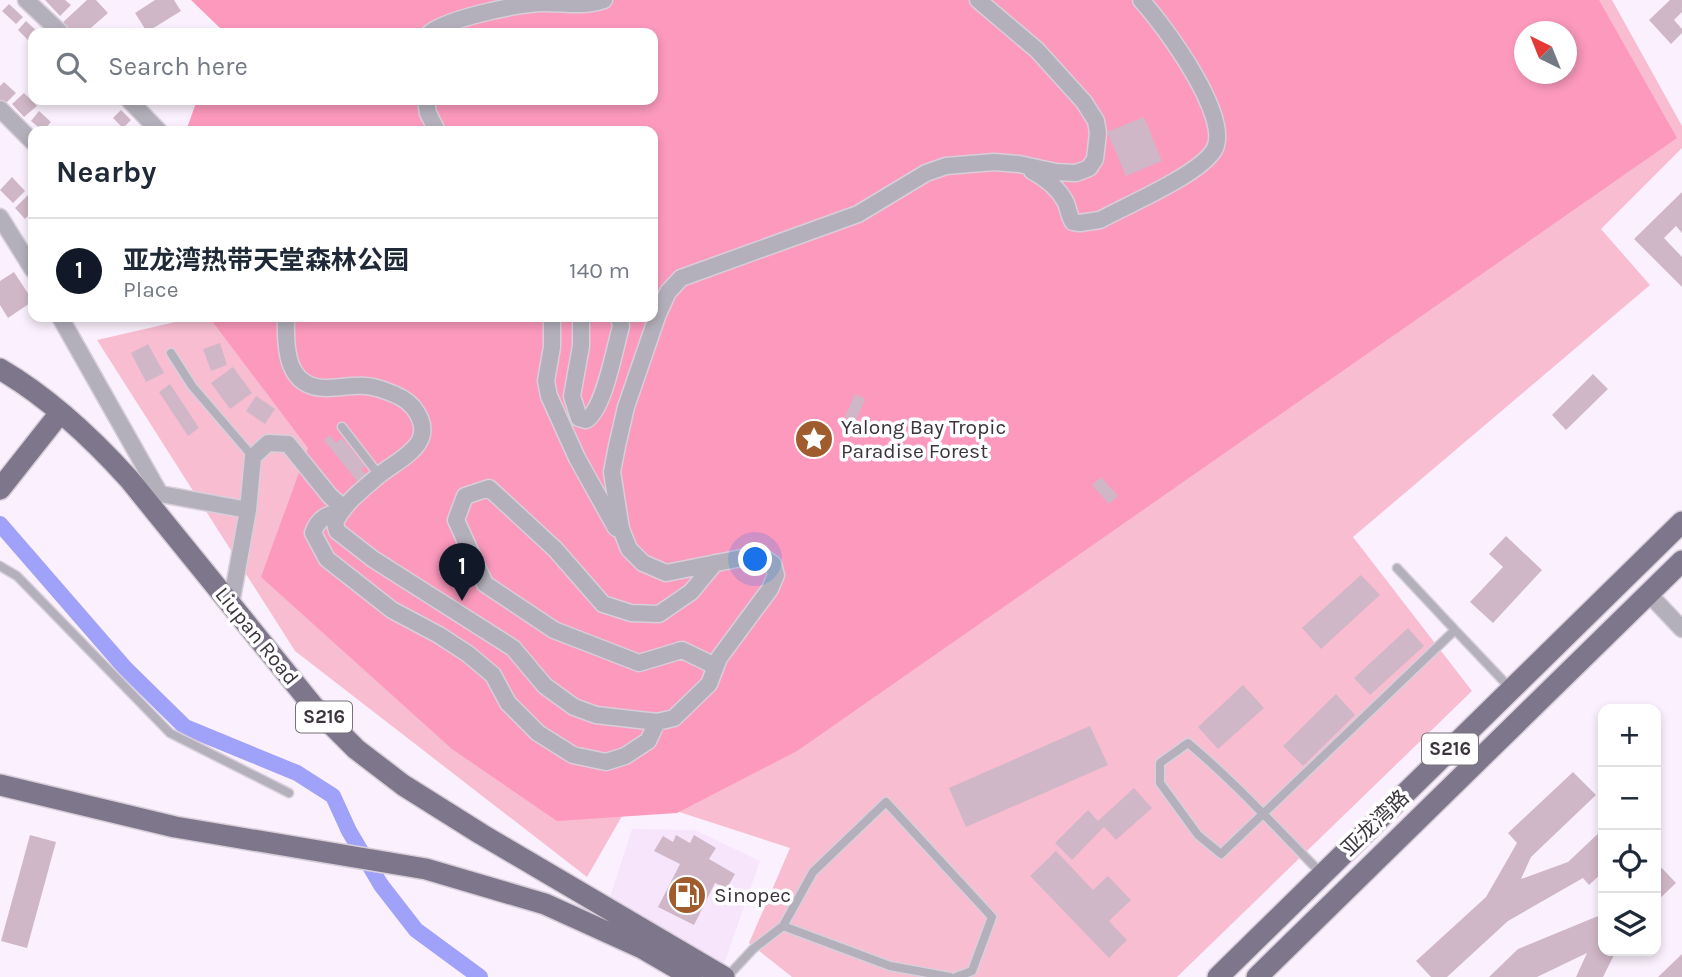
<!DOCTYPE html>
<html lang="en">
<head>
<meta charset="utf-8">
<style>
  body { margin:0; font-family:Karla,"Noto Sans SC",sans-serif; background:#f2f2f3; color:#1f2937 }
  .controls { position:absolute; right:21px; bottom:21px; display:grid; overflow:hidden; border-radius:14px; box-shadow:0 4px 10px #0003 }
  .controls button { width:63px; height:63px; display:grid; place-items:center; padding:0; border:0; border-bottom:2px solid #e0e1e3; background:#fff; color:#1f2937; font:35px sans-serif }
  .compass { position:absolute; left:1514px; top:21px; width:63px; height:63px; border-radius:50%; background:#fff; box-shadow:0 4px 10px #0003; rotate:317deg }
  .you { position:absolute; left:756px; top:560px; width:24px; height:24px; margin:-18px; border:5px solid #fff; border-radius:50%; background:#1a73e8; box-shadow:0 0 0 10px #1a73e833 }
  .badge { display:grid; place-items:center; width:46px; height:46px; border-radius:50%; background:#111827; color:#fff; font-size:23px; font-weight:700 }
  .pin { position:absolute; translate:-50% -58px; filter:drop-shadow(0 2px 4px #0008) }
  .pin::after { content:''; position:absolute; top:37px; width:24px; height:21px; background:inherit; clip-path:polygon(0 0,100% 0,50% 100%) }
  .list { margin:0; padding:0; list-style:none }
  h2 { display:flex; justify-content:space-between; align-items:center; height:91px; margin:0; padding:0 28px; font-size:30px }
  h2 small { font-size:23px; font-weight:400; color:#747a83 }
  .list li { display:grid; grid-template-columns:46px 1fr auto; gap:21px; align-items:center; box-sizing:border-box; height:105px; padding:0 28px; border-top:2px solid #e0e1e3 }
  .list b { display:block; font-size:26px; white-space:nowrap }
  .list p { margin:0; font-size:23px; white-space:nowrap; color:#747a83 }
  .list em { font-size:23px; font-style:normal; color:#747a83 }
  .icon { flex:none; width:38px; height:38px; fill:none; stroke:currentColor; stroke-width:2; stroke-linecap:round; stroke-linejoin:round }
  .map { position:relative; flex:none; width:1682px; height:977px; overflow:hidden }
  .search { position:absolute; background:#fff; box-shadow:0 4px 10px #0003; left:28px; top:28px; width:630px; height:77px; display:flex; align-items:center; gap:18px; box-sizing:border-box; padding:0 24px; border-radius:14px; color:#747a83; font-size:26px }
  .panel { position:absolute; background:#fff; box-shadow:0 4px 10px #0003; left:28px; top:126px; width:630px; height:196px; border-radius:14px }
  .map>svg:first-child { display:block }
  .built { fill:#f7e5fc }
  .green { fill:#f8bdd1; fill-rule:evenodd }
  .forest { fill:#fc99bd; fill-rule:evenodd }
  .lines { fill:none; stroke-linecap:round; stroke-linejoin:round }
  .canal { stroke:#a0a1f8; stroke-width:16 }
  .building { fill:#d0b7c7 }
  .lane-casing { stroke:#d8cfdb; stroke-width:11 }
  .street-casing { stroke:#d8cfdb; stroke-width:19 }
  .primary-casing { stroke:#d8cfdb; stroke-width:24 }
  .lane { stroke:#b4b0bb; stroke-width:8 }
  .street { stroke:#b4b0bb; stroke-width:16 }
  .primary { stroke:#7e778b; stroke-width:21 }
  .labels { text-anchor:middle; dominant-baseline:central; stroke-width:7; stroke-linejoin:round; paint-order:stroke }
  .shield { fill:#fff; stroke:#767176; stroke-width:2 }
  .shield-label { font-size:19px; font-weight:bold; fill:#3b343c }
  .poi-label { font-size:21px; fill:#3b343c; stroke:#fff; text-anchor:start }
  .street-label { font-size:21px; fill:#3b343c; stroke:#fff }
</style>
</head>
<body>
<div class="map">
<svg width="1682" height="977" viewBox="0 0 1682 977">
  <rect width="100%" height="100%" fill="#fbf1fe"/>
  <path class="built" d="M632,829L695,830L760,861L724,964L610,897Z"/>
  <path class="green" d="M236,0H1612L1682,126V148L1601,229L1650,285L1353,537L1472,691L1177,977H792L749,943L790,848L633,797L587,877L295,651L97,340L197,317H653V131H199L653,100V33ZM1524,32H1566V74H1524Z"/>
  <path class="forest" d="M191,0H1599L1677,138L797,751L677,813L557,821L452,749L261,577L308,448L209,317H653V131H186L197,100H653V33H219L220,28ZM1524,32H1566V74H1524Z"/>
  <g class="lines">
    <path class="canal" d="M0,524L125,668L185,727L297,773L333,796L349,831L381,885L416,930L480,977"/>
  </g>
  <path class="building" d="M45,0H65L71,5L60,16Z
    M87,0H96L108,13L85,33H70L61,24Z
    M155,0H174L181,11L147,32L135,13Z
    M1670,0H1682V12L1674,20L1682,29V33L1671,44L1649,20Z
    M9,4L23,17L16,24L2,11Z
    M26,21L39,33H33L31,43L18,30Z
    M4,82L16,93L4,105L0,101V86Z
    M24,93L37,106L24,117L12,104Z
    M121,110L131,120L123,128L113,118Z
    M39,111L51,122L43,131L31,121Z
    M1144,117L1162,161L1126,176L1107,132Z
    M12,177L25,191L13,203L0,190Z
    M33,190V211L25,219L15,208Z
    M1682,192V233L1676,226L1664,238L1682,257V287L1634,239Z
    M14,272L33,301L8,318L0,305V281Z
    M220,343L227,365L211,371L203,349Z
    M148,344L164,373L146,382L131,353Z
    M233,367L252,393L230,409L211,383Z
    M1593,374L1608,389L1566,430L1552,415Z
    M170,384L199,428L188,436L159,392Z
    M855,394L865,399L856,421L845,417Z
    M256,396L275,409L265,424L246,411Z
    M330,435L336,443L342,438L365,466L361,469L367,475L358,482L324,440Z
    M1101,477L1118,496L1109,504L1092,485Z
    M1506,536L1542,570L1493,623L1470,602L1503,567L1489,554Z
    M1361,575L1380,595L1321,649L1302,628Z
    M1408,628L1424,646L1370,695L1354,678Z
    M1243,685L1264,708L1218,749L1198,727Z
    M1336,694L1355,715L1303,766L1283,746Z
    M1090,726L1108,765L966,827L949,788Z
    M1573,772L1596,795L1531,857L1521,879L1568,862L1603,829V872L1589,885L1583,878L1508,921L1447,977H1431L1416,961L1486,897L1517,843L1508,833Z
    M1134,788L1152,808L1116,840L1104,827L1072,860L1055,843L1088,810L1098,821Z
    M30,835L56,842L27,948L1,941Z
    M676,835L690,843L694,835L716,848L709,859L735,874L727,888L715,883L694,925L658,907L680,864L654,851L663,836L673,842Z
    M1056,851L1093,890L1108,876L1131,900L1109,921L1127,940L1109,958L1030,876Z
    M1659,865L1676,883L1656,902V869Z
    M1603,914V951H1616L1603,977H1576L1587,953L1537,977H1489L1518,949Z
    M1682,954V977H1658Z"/>
  <g class="lines">
    <defs>
      <path id="lane" d="M171,353L192,386L253,457
        M342,427L379,475
        M0,566L17,576L170,733L289,793
        M1397,568L1455,630
        M1322,874C1278,830 1236,783 1188,743L1160,763V783L1198,835L1221,854L1455,630L1511,689
        M783,926L890,966L950,977
        M727,977L753,949L783,926L813,872L886,802L992,917L972,971L956,977"/>
      <path id="street" d="M26,0L61,33
        M430,33C449,18 520,3 545,3C566,3 584,7 604,0
        M129,100L159,131
        M426,100L428,113L437,131
        M0,109L33,142
        M1032,171C1045,178 1058,188 1065,201C1069,208 1068,215 1073,222L1080,223L1100,220C1127,205 1199,175 1214,150C1233,118 1163,24 1141,0
        M0,217L33,270
        M60,317L160,494
        M286,317C285,349 286,389 328,388C351,387 362,382 386,391C395,394 407,400 413,407C441,443 400,458 378,476C364,488 342,505 335,523L337,531L373,559L513,648L545,686L574,707L596,715L657,722L674,718L709,684L719,658L770,589L776,575L773,564L763,557L752,556L666,573L643,563L629,549L621,529L612,472L617,446L626,407L658,314L668,292L681,278L858,214L926,173L946,166L994,162L1019,164L1056,172L1076,173L1089,168L1095,159L1098,133L1096,121L1084,102L1037,50L978,0
        M552,317V347L546,381L549,396L577,458L616,528
        M581,317V346L572,396L579,418L586,420C604,410 615,347 621,326L619,317
        M139,490L248,510L231,604
        M248,510L253,457L268,443L288,444L330,496L344,508
        M343,510C328,514 318,518 313,533L327,559L392,610L439,635L468,654L493,675L508,703L538,733L573,755L606,762L625,756L648,741L657,722
        M1648,593L1682,629
        M715,666L682,650L639,663L554,630L485,584L456,520L465,496L489,488L555,549L603,604L631,613L659,614L691,592L715,563"/>
      <path id="primary" d="M0,369C48,397 92,438 129,479L314,707L356,749L403,785L481,834L724,977
        M0,489L60,413
        M0,785L175,827L426,869L545,904L642,948L692,977
        M1218,977L1682,522
        M1257,977L1682,561"/>
    </defs>
    <use href="#lane" class="lane-casing"/>
    <use href="#street" class="street-casing"/>
    <use href="#primary" class="primary-casing"/>
    <use href="#lane" class="lane"/>
    <use href="#street" class="street"/>
    <use href="#primary" class="primary"/>
  </g>
  <defs>
    <symbol id="sight-disc" viewBox="-11 -11 22 22"><circle r="9.5" fill="#a05c2d" stroke="#fff"/><path d="M0-6L1.8-2.2L6-1.7L2.9 1.2L3.7 5.4L0 3.3L-3.7 5.4L-2.9 1.2L-6-1.7L-1.8-2.2Z" fill="#fff"/></symbol>
    <symbol id="fuel-disc" viewBox="-11 -11 22 22"><circle r="9.5" fill="#a05c2d" stroke="#fff"/><path d="M-5.5-6h7V0h2V4h1.3V-2.5L3-4.5l.8-.8L6-3V5H2.5V1h-1V6h-7ZM-4.2-4.7v3.2H.2V-4.7Z" fill="#fff"/></symbol>
  </defs>
  <g fill-rule="evenodd">
    <use href="#sight-disc" x="792" y="417" width="44" height="44"/>
    <use href="#fuel-disc" x="665" y="873" width="44" height="44"/>
  </g>
  <g class="labels">
    <g class="shield">
      <rect x="296" y="701.5" width="56" height="31" rx="5"/>
      <rect x="1422" y="733.5" width="56" height="31" rx="5"/>
    </g>
    <g class="shield-label">
      <text x="324" y="717">S216</text>
      <text x="1450" y="749">S216</text>
    </g>
    <g class="poi-label">
      <text x="841" y="427">Yalong Bay Tropic<tspan x="841" dy="24">Paradise Forest</tspan></text>
      <text x="714" y="895">Sinopec</text>
    </g>
    <g class="street-label">
      <text transform="translate(257 636) rotate(51)">Liupan Road</text>
      <text transform="translate(1375 823) rotate(-44)">亚龙湾路</text>
    </g>
  </g>
</svg>
<div class="controls">
<button>+</button>
<button>−</button>
<button><svg class="icon" aria-label="locate" viewBox="0 0 24 24"><circle cx="12" cy="12" r="6"/><path d="M12 2v4M12 18v4M2 12h4M18 12h4"/></svg></button>
<button><svg class="icon" aria-label="layers" viewBox="0 0 24 24"><path d="M12 4l9 5-9 5-9-5zM3 14l9 5 9-5"/></svg></button>
</div>
<svg class="compass" viewBox="-18 -18 36 36"><path d="M0-13l5 13h-10z" fill="#e53935"/><path d="M0 13l5-13h-10z" fill="#747a83"/></svg>
<div class="you"></div>
<div class="pin badge" style="left:462px;top:601px">1</div>
<div class="search"><svg class="icon" aria-label="search" viewBox="0 0 24 24"><circle cx="10" cy="10" r="6"/><path d="M15 15l6 6"/></svg>Search here</div>
<section class="panel">
<h2>Nearby<small></small></h2>
<ul class="list">
<li><span class="badge">1</span><div><b>亚龙湾热带天堂森林公园</b><p>Place</p></div><em>140 m</em></li>
</ul>
</section>
</div>
</body>
</html>
